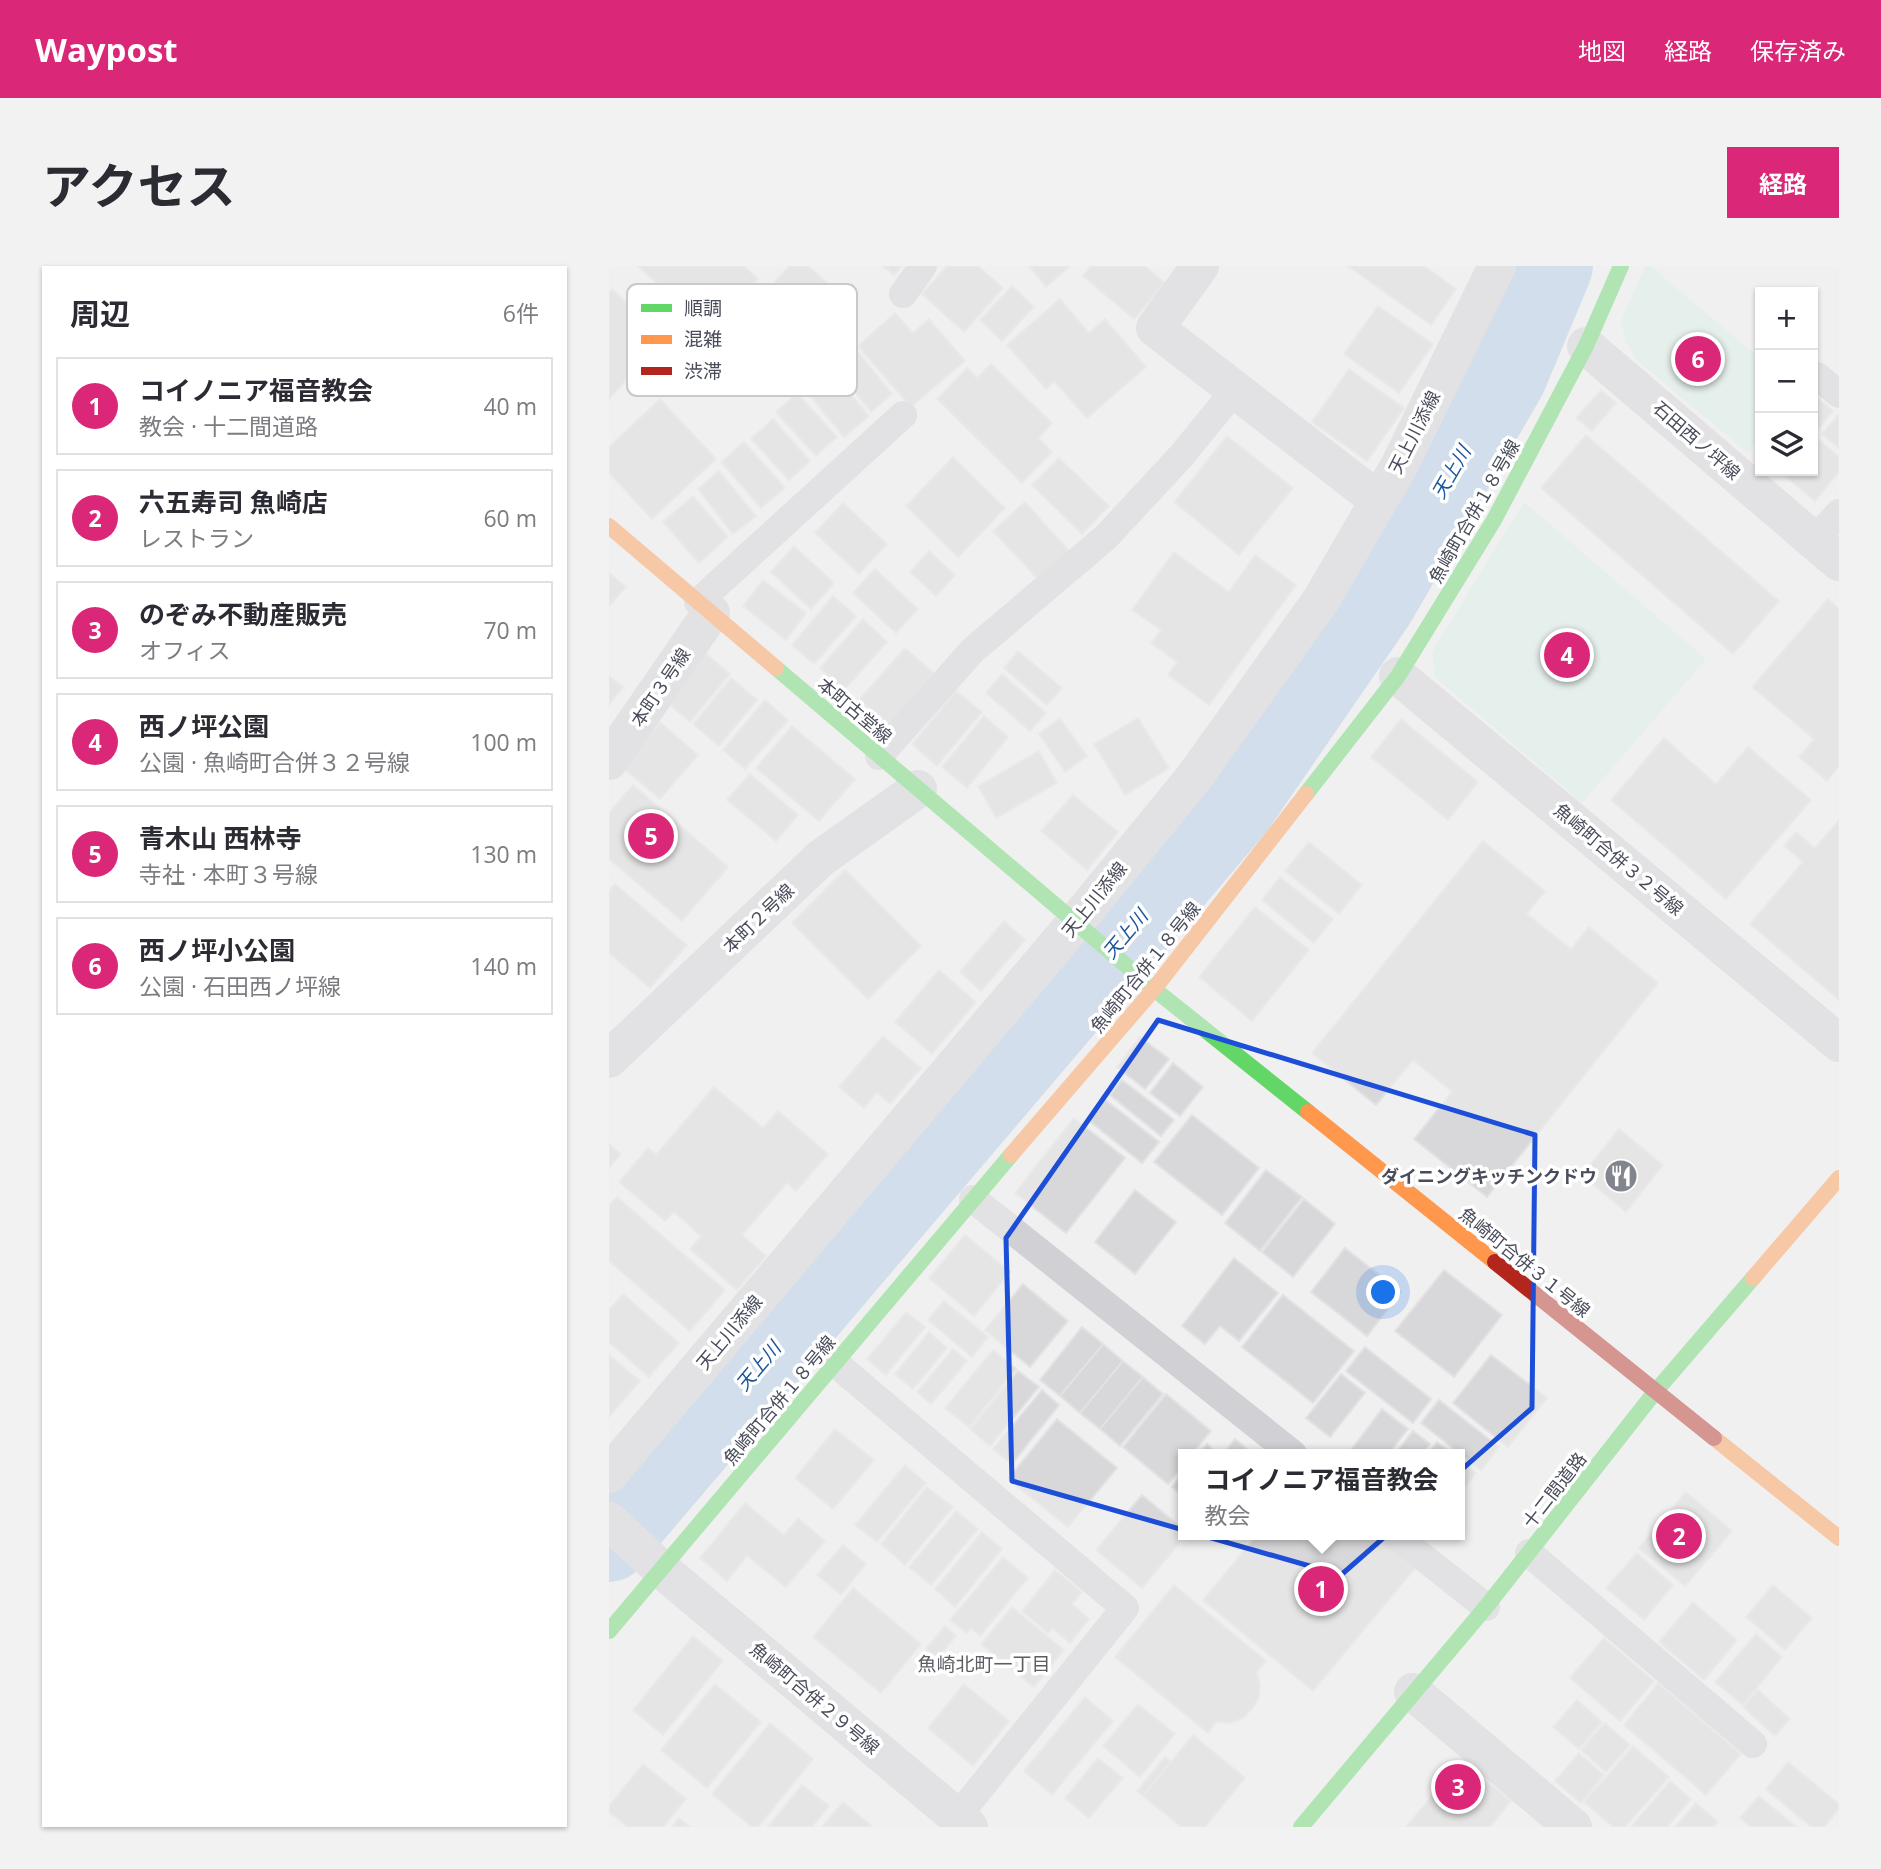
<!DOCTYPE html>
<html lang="ja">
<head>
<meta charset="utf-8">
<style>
  body { margin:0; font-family:"Open Sans","Noto Sans JP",sans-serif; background:#f2f2f3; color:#2b2b33 }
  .controls { position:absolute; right:21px; top:21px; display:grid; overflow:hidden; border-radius:0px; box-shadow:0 2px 5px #0004 }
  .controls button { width:63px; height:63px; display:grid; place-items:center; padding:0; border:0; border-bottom:2px solid #e1e1e2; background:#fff; color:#2b2b33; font:35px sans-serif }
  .you { position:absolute; left:775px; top:1027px; width:24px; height:24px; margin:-18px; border:5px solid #fff; border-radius:50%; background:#1a73e8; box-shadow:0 0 0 10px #1a73e833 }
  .badge { display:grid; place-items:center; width:46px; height:46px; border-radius:50%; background:#db2777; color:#fff; font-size:23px; font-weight:700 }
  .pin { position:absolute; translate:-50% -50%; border:4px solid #fff; box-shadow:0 2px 7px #0006 }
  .popup { position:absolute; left:569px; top:1183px; width:287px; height:91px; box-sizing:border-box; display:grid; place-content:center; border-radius:0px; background:#fff; filter:drop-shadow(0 2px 5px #0005); font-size:23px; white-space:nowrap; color:#7c7c81 }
  .popup b { font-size:26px; color:#2b2b33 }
  .popup::after { content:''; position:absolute; left:50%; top:100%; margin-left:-14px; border:14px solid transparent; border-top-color:#fff }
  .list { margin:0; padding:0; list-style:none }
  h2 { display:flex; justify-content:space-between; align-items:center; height:91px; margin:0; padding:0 28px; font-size:30px }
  h2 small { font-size:23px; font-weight:400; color:#7c7c81 }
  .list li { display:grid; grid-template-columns:46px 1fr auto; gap:21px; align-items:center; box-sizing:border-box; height:98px; margin:0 14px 14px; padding:0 14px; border:2px solid #e1e1e2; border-radius:0px }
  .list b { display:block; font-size:26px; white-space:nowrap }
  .list p { margin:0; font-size:23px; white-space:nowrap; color:#7c7c81 }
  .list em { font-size:23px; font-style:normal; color:#7c7c81 }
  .icon { flex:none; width:38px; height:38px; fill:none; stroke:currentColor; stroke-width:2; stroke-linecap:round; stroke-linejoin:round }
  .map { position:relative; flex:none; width:1230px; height:1561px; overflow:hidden; border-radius:0px }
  header { display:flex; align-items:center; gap:42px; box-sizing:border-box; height:98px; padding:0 35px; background:#db2777; color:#fff }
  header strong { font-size:33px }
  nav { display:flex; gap:38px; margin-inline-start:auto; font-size:24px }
  .intro { display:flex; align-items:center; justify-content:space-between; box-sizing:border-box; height:168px; padding:0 42px }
  h1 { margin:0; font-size:49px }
  .button { padding:18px 32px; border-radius:0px; background:#db2777; color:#fff; font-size:24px; font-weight:700 }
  main { display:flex; gap:42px; padding:0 42px }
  aside { flex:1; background:#fff; border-radius:0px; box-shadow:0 2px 5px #0004 }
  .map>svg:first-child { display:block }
  .green { fill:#d7ede7 }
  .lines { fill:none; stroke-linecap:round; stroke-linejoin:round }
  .river { stroke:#b0c8e6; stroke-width:82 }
  .building { fill:#d8d8da; stroke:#e2e1e3; stroke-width:2 }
  .lane { stroke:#d1d1d5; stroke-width:28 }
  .street { stroke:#d1d1d5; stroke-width:38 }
  .fast { stroke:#63d668; stroke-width:16 }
  .slow { stroke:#ff974d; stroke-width:16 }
  .jam { stroke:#b3261e; stroke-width:16 }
  .marked { fill:none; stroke:#1d4ed8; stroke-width:5; stroke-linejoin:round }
  .labels { text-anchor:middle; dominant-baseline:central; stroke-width:7; stroke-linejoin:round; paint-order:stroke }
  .street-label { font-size:18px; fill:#494c5a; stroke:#fff }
  .poi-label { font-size:18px; font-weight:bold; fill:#494c5a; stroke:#fff; text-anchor:end }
  .water-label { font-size:19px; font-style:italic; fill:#1c559a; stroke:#fff }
  .neighbourhood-label { font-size:19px; fill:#5c5d63; stroke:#fff }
  .key { fill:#fff; stroke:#c8c9ce; stroke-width:2 }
  .key-label { font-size:19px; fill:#494c5a }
</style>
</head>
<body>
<header>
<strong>Waypost</strong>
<nav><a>地図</a><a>経路</a><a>保存済み</a></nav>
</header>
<div class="intro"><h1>アクセス</h1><a class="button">経路</a></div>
<main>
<aside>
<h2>周辺<small>6件</small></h2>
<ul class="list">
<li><span class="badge">1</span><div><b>コイノニア福音教会</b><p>教会 · 十二間道路</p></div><em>40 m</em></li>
<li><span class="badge">2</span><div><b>六五寿司 魚崎店</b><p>レストラン</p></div><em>60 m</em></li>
<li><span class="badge">3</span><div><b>のぞみ不動産販売</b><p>オフィス</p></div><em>70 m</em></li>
<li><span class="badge">4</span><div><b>西ノ坪公園</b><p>公園 · 魚崎町合併３２号線</p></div><em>100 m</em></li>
<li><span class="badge">5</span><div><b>青木山 西林寺</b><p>寺社 · 本町３号線</p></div><em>130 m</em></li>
<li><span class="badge">6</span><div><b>西ノ坪小公園</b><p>公園 · 石田西ノ坪線</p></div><em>140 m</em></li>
</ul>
</aside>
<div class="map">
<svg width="1230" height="1561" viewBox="0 0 1230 1561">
  <rect width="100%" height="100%" fill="#f0f0f0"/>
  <path class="green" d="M1036,0H1041L1151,93V172L1139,187L1028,94L1017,76L1012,56Z
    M915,236L1097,393L973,537L826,411L823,386Z"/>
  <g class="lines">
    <path class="river" d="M0,1275L625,541L766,336L897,110L943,0"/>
  </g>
  <path class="building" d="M29,0H135L149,13L100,66Z
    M180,0H199L229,26L202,56L163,19Z
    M274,0H293L285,9Z
    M338,0H369L394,22L355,66L313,28Z
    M420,0H461L437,21Z
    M482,0H536L556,17L525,53L474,10Z
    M739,0H815L847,23L822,59Z
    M403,20L425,41L393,75L371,54Z
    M3,23L56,72L0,133V27Z
    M158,33L211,81L179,117L125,68Z
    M451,33L480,67L496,53L537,101L478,152L445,115L437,123L398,79Z
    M769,40L824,78L790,127L735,88Z
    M286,47L304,67L320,53L356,95L302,141L249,80Z
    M88,61L114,85L83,119L57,95Z
    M243,78L283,128L262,146L221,95Z
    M216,98L260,150L235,171L192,119Z
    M382,98L443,157L430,172L443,186L413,217L328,133L358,102L368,112Z
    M740,103L795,142L758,195L703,156Z
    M992,124L1007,137L983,165L967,152Z
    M188,127L228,171L207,190L167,146Z
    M1204,128L1224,145L1204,169Z
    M51,133L107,193L43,253L0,207V181Z
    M1229,149L1230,151V182L1213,168Z
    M164,153L201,195L180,214L142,173Z
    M977,169L1170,335L1124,388L932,222Z
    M618,170L684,222L630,289L565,236Z
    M1210,174L1230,191V206L1206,235L1178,212L1184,205H1204V181Z
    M135,176L176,222L152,242L112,196Z
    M344,191L396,242L349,291L297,240Z
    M450,192L500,240L473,268L423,219Z
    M110,205L147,250L124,268L89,223Z
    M84,230L119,271L90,297L54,256Z
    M416,236L460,285L429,313L384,265Z
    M234,237L278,278L250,308L206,267Z
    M185,280L225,317L202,343L162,306Z
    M320,285L346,309L327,330L301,306Z
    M565,286L620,326L646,289L687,319L600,439L559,409L568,396L542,377L552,364L523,344Z
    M266,303L309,343L287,367L244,327Z
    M0,307L17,321L0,340Z
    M154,314L197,347L177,374L134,340Z
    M224,330L247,350L205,398L183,379Z
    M1219,333L1230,343V500L1218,515L1190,491L1205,473L1143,421Z
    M254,353L278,376L235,424L211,402Z
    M296,382L328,410L282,461L250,434Z
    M94,385L121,408L81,456L54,433Z
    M409,385L453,422L438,439L395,402Z
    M393,408L437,447L421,465L377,427Z
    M0,410L14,421L0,439Z
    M122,412L148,434L110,480L84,458Z
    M347,425L373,446L328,500L303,478Z
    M156,434L179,454L136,503L114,484Z
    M375,450L399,471L358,522L333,501Z
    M451,452L478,490L456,506L430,468Z
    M529,452L560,502L516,529L485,478Z
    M792,453L869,516L839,554L762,491Z
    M51,456L89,489L51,533L13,501Z
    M183,460L246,513L210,555L147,502Z
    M1055,472L1107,518L1139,481L1202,534L1117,633L1002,534Z
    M430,485L448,517L387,552L369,520Z
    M141,508L189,549L167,575L118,534Z
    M24,519L119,601L73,655L0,593V547Z
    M464,529L509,566L478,604L432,565Z
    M1230,554V734L1141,658L1194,596L1175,580L1187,566L1206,582Z
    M874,575L936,625L918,648L962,683L980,661L1049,717L878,931L805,873L843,826L804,794L767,839L703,787Z
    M700,576L753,619L730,648L676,605Z
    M236,604L312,680L259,733L183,657Z
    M671,611L724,653L705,677L653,634Z
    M6,618L78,679L41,722L0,687V625Z
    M646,641L700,684L643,755L590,711Z
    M395,655L416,674L372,725L351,706Z
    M330,704L367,736L323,788L286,756Z
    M274,770L312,802L281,838L268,826L255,842L230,821Z
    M531,771L560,793L536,823L508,801Z
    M564,797L594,821L571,850L541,827Z
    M513,814L565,854L552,870L501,829Z
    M105,821L154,862L169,845L219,888L187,925L178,917L133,969L157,990L128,1024L81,983L92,970L65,946L56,955L10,916L39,882L47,889Z
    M494,832L550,876L533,897L478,853Z
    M583,849L650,902L613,949L545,896Z
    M465,852L516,892L457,967L406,927Z
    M1010,863L1054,899L1017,946L973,909Z
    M0,878L12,888L0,902Z
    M657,904L693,931L651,985L616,957Z
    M526,924L567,956L526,1008L486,976Z
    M8,931L116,1024L81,1065L0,995V939Z
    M695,933L726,958L684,1011L653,986Z
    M356,969L401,1006L365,1050L320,1012Z
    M736,982L792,1026L758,1070L702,1026Z
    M625,992L669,1027L630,1075L611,1060L596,1078L573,1060Z
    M835,1004L893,1049L845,1111L786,1065Z
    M414,1018L459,1055L421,1101L376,1064Z
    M14,1028L70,1077L40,1111L0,1076V1044Z
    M674,1029L745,1085L704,1137L633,1081Z
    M335,1035L379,1071L363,1091L319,1054Z
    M297,1046L316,1061L277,1109L258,1093Z
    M473,1061L494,1078L451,1130L431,1114Z
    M320,1066L338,1082L304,1123L286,1108Z
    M494,1078L514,1095L471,1147L451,1130Z
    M756,1081L822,1133L804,1157L737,1105Z
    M344,1083L358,1095L322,1138L308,1126Z
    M384,1084L407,1103L360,1161L336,1142Z
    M0,1089L31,1115L0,1151Z
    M882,1089L938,1132L899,1181L844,1137Z
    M514,1095L534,1111L491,1163L471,1147Z
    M409,1105L430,1121L381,1180L361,1163Z
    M732,1108L756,1127L721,1171L697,1152Z
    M534,1111L554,1128L511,1180L491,1163Z
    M433,1124L450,1139L403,1198L384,1183Z
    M557,1128L602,1165L583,1188H574V1200L559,1218L514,1181Z
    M830,1134L890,1181L872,1204L812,1157Z
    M773,1143L799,1163L779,1188H739Z
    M448,1153L508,1202L459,1261L399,1213Z
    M226,1163L265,1194L224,1243L186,1212Z
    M804,1165L821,1178L813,1188H786Z
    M626,1173L644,1188H614Z
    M828,1176L844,1188H819Z
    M598,1178L609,1188H589Z
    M850,1193L867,1207L850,1229Z
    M296,1199L317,1217L268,1276L246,1259Z
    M574,1207V1230L563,1221Z
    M318,1221L344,1241L296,1299L272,1278Z
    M1077,1226L1123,1265L1076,1320L1030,1282Z
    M533,1229L574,1263V1269H577L533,1322L487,1284Z
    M136,1237L175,1269L189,1252L216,1275L177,1321L138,1290L118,1315L91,1292Z
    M347,1245L369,1263L322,1319L300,1301Z
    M373,1266L393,1283L346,1341L326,1323Z
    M648,1269H770L808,1300L704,1425L594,1334Z
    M234,1279L257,1298L232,1329L208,1309Z
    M1028,1287L1064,1319L1035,1354L997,1322Z
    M394,1291L419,1312L371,1370L362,1362L358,1367L341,1354Z
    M446,1304L473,1326L463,1338L480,1353L461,1377L443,1362L439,1367L413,1345Z
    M565,1319L657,1395L648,1406L651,1419L650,1431L644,1442L634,1452L621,1457L607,1456L599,1467L506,1391Z
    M1164,1319L1203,1352L1176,1384L1137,1351Z
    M244,1322L312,1378L272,1427L204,1371Z
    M1084,1336L1128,1374L1095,1414L1050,1376Z
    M403,1341L455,1384L425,1421L372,1378Z
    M336,1360L347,1370L328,1393L317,1383Z
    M1147,1368L1173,1391L1134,1439L1106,1416Z
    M84,1370L114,1395L54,1469L24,1444Z
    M995,1372L1045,1415L1011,1455L961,1412Z
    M1049,1417L1132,1488L1097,1529L1015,1459Z
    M106,1418L152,1456L98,1522L52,1484Z
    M355,1418L400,1455L364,1500L319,1462Z
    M1149,1424L1181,1453L1166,1470L1134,1441Z
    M476,1431L504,1455L443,1529L415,1505Z
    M968,1434L993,1456L970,1483L944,1461Z
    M529,1438L566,1468L531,1511L494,1480Z
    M161,1457L204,1493L149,1561H143L103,1528Z
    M996,1457L1021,1479L997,1506L972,1484Z
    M584,1469L636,1512L596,1561H572L534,1530Z
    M1024,1480L1060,1511L1016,1561H1004L975,1536Z
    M970,1487L995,1509L972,1537L946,1515Z
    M556,1491L562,1496L534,1530L528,1525Z
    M489,1492L514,1512L480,1552L456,1532Z
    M852,1495L902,1535L881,1561H797Z
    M1179,1496L1230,1538V1543L1215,1561H1202L1157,1523Z
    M34,1498L77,1533L54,1561H19L0,1546V1540Z
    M1061,1515L1082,1533L1058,1561H1022Z
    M193,1519L220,1540L203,1561H159Z
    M1150,1530L1187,1561H1142L1131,1552Z
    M234,1536L263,1560L262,1561H213Z
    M1087,1537L1109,1556L1104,1561H1066Z
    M70,1552L81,1561H63Z"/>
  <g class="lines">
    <path class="lane" d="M294,28L314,0
      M1208,110L1230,128
      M1205,275L1230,247
      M89,336L294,149
      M270,490L364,384L497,271L573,189L626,124
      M364,933L684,1188
      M226,1097L516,1342L348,1551
      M786,1269L877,1341
      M920,1287L1144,1478"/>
    <path class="street" d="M591,0L546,62L769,234
      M977,80L1230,296
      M789,410L1230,777
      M0,495L102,347
      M0,793L212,592L309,523
      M0,1208L466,657L586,510L712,334L790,200L888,0
      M0,1255L53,1304L360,1561
      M804,1426L964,1561"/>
    <path class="fast" d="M167,402L545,723L699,846
      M697,528L789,410L885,254L977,80L1012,0
      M0,1365L402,889
      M692,1561L877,1341L1046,1126L1144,1012"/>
    <path class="slow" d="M0,260L167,402
      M699,846L886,996
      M402,889L545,723L697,528
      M1144,1012L1230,912
      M1105,1172L1230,1272"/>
    <path class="jam" d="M886,996L1105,1172"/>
  </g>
  <path d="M0 0H1230V1561H0ZM549,754L926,869L923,1142L732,1309L403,1215L397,972Z" fill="#f0f0f0" fill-opacity=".55" fill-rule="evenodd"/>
  <path class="marked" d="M549,754L926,869L923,1142L732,1309L403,1215L397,972Z"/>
  <defs>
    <symbol id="restaurant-disc" viewBox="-11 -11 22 22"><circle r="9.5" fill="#83858e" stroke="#fff"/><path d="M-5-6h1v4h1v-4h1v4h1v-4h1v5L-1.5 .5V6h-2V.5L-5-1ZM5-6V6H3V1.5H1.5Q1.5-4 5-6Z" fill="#fff"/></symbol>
  </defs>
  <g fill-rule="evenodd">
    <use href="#restaurant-disc" x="993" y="891" width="38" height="38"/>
  </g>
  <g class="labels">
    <g class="street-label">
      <text transform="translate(805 166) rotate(-63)">天上川添線</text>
      <text transform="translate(1088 174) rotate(41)">石田西ノ坪線</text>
      <text transform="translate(865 245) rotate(-60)">魚崎町合併１８号線</text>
      <text transform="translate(51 421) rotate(-56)">本町３号線</text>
      <text transform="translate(246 444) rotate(40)">本町古堂線</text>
      <text transform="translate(1010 593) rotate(40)">魚崎町合併３２号線</text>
      <text transform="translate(485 633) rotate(-51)">天上川添線</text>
      <text transform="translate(149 652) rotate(-44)">本町２号線</text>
      <text transform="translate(536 701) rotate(-51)">魚崎町合併１８号線</text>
      <text transform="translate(916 996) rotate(39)">魚崎町合併３１号線</text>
      <text transform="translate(120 1066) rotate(-50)">天上川添線</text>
      <text transform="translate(170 1134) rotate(-50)">魚崎町合併１８号線</text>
      <text transform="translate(945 1224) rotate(-52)">十二間道路</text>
      <text transform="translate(206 1432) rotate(40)">魚崎町合併２９号線</text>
    </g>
    <g class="poi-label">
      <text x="988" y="910">ダイニングキッチンクドウ</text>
    </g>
    <g class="water-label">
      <text transform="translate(842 206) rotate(-60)">天上川</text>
      <text transform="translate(516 668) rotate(-50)">天上川</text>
      <text transform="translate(149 1100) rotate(-50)">天上川</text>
    </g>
    <g class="neighbourhood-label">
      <text x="375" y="1398">魚崎北町一丁目</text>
    </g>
  </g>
  <rect x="18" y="18" width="230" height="112" rx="10" class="key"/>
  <rect x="32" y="38" width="31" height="8" fill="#63d668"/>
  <rect x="32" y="69" width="31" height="9" fill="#ff974d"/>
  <rect x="32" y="101" width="31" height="8" fill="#b3261e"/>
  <g class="key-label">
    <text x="75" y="49">順調</text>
    <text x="75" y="80">混雑</text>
    <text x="75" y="112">渋滞</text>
  </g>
</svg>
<div class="controls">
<button>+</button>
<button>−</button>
<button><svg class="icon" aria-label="layers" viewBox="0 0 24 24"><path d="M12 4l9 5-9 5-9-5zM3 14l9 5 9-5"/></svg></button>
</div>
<div class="you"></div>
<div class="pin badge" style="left:712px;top:1323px">1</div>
<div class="popup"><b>コイノニア福音教会</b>教会</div>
<div class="pin badge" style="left:1070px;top:1270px">2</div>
<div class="pin badge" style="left:849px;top:1521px">3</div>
<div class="pin badge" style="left:958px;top:389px">4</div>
<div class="pin badge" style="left:42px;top:570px">5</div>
<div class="pin badge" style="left:1089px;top:93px">6</div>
</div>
</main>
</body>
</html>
